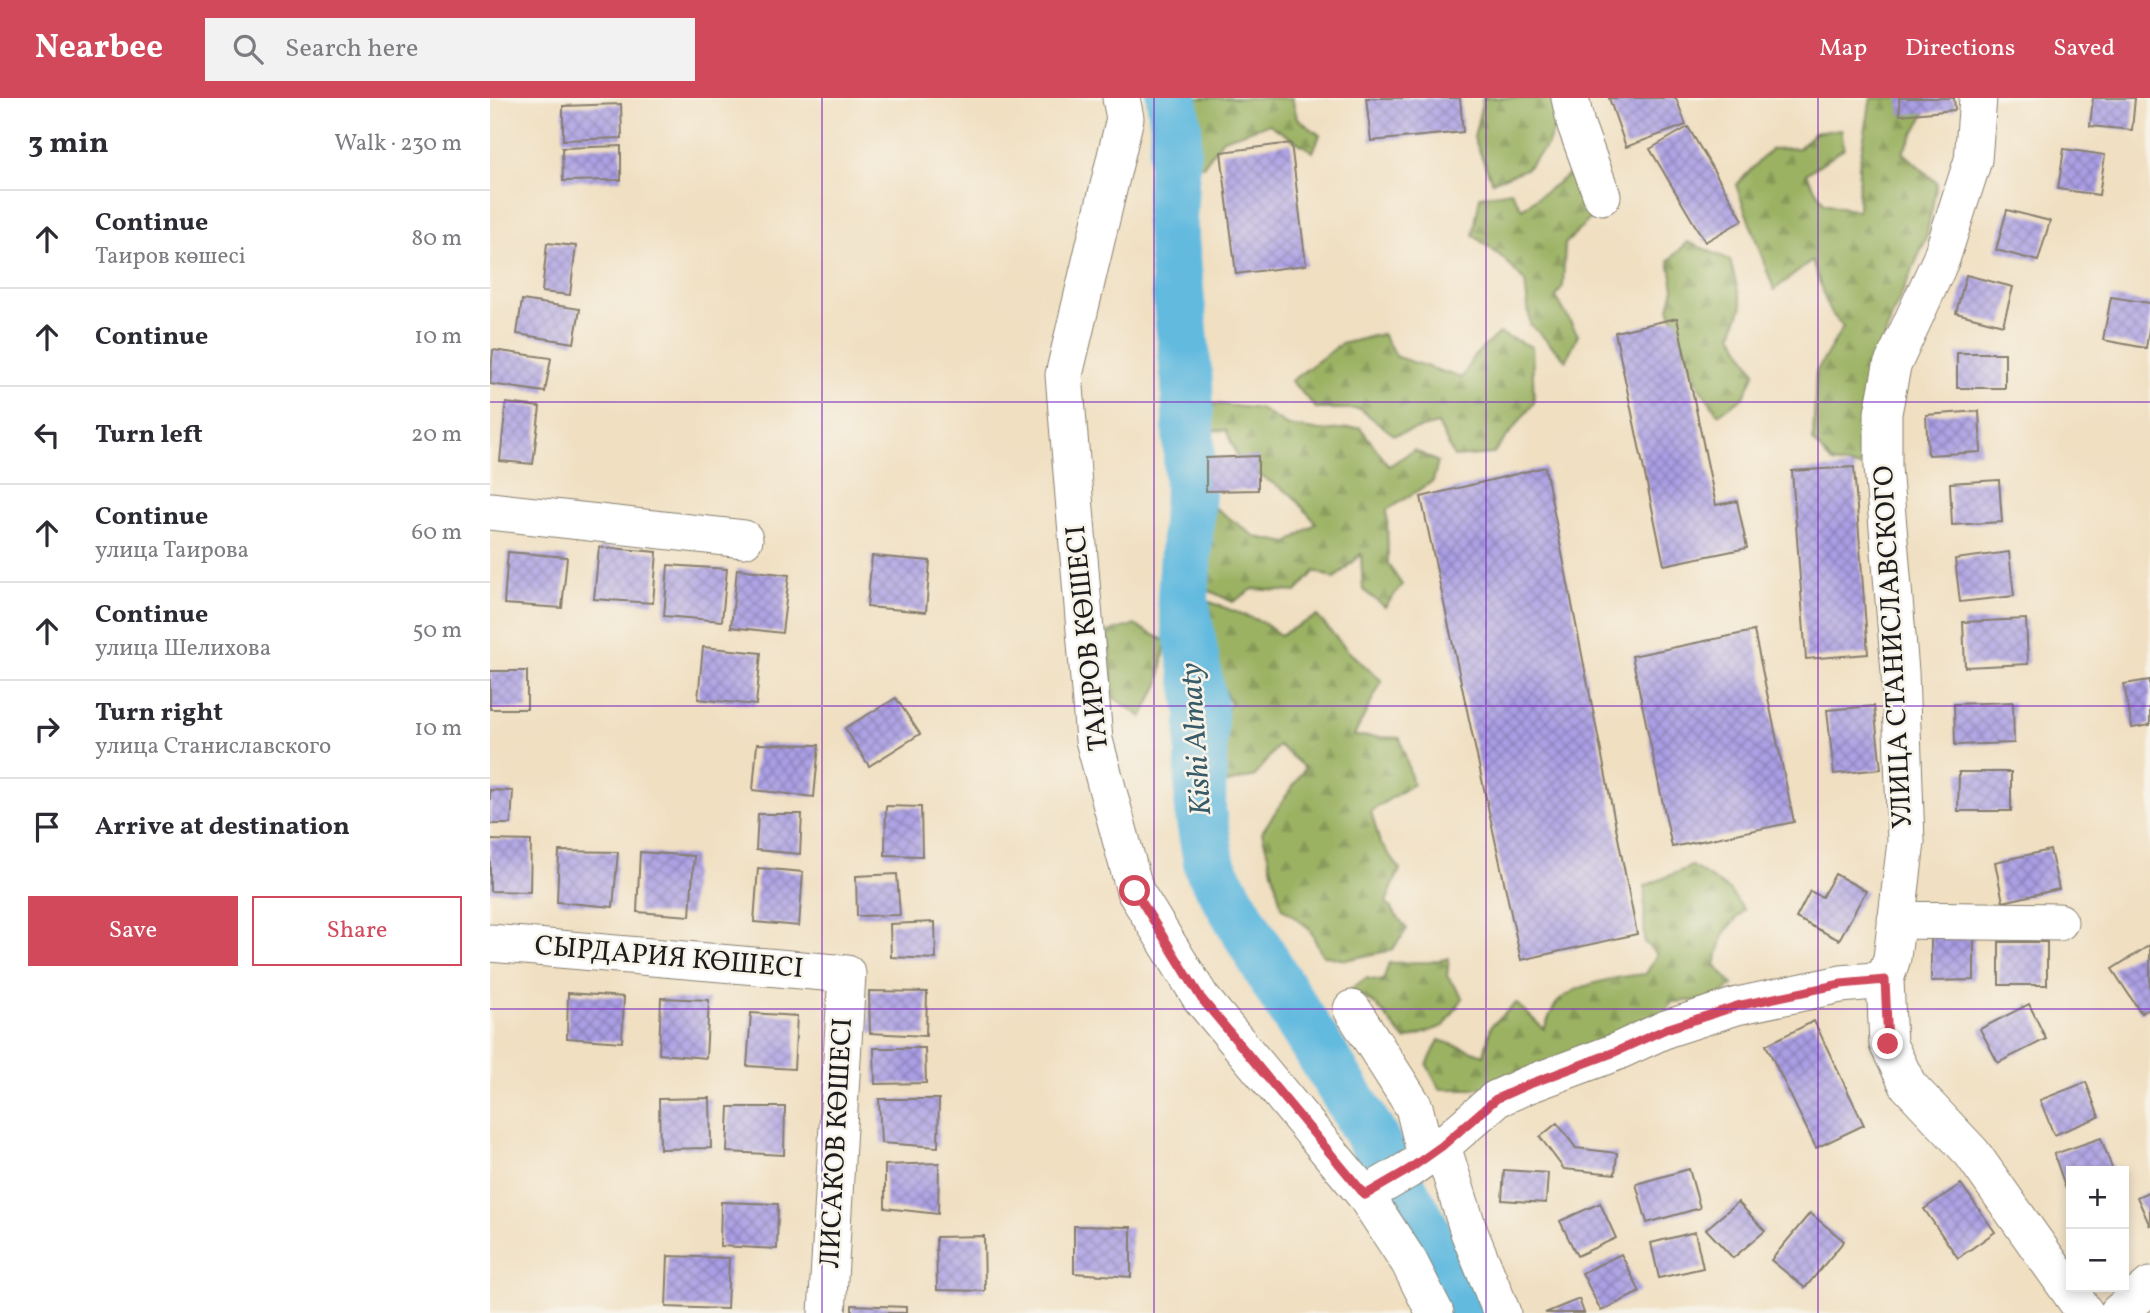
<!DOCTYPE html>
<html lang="en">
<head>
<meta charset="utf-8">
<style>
  body { margin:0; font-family:Vollkorn,serif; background:#f2f2f3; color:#2b2b33 }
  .controls { position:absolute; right:21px; bottom:21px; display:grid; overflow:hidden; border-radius:0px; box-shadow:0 4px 10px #0003 }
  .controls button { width:63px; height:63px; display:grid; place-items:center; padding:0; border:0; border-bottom:2px solid #e1e1e2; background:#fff; color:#2b2b33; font:35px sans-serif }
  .stop { position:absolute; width:21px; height:21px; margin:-16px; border:5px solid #d1495b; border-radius:50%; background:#fff }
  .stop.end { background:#d1495b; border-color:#fff; box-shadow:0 2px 7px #0008 }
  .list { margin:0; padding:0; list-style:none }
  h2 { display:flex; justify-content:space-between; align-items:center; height:91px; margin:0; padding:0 28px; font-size:30px }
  h2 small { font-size:23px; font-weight:400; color:#7c7c81 }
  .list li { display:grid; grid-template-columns:46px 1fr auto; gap:21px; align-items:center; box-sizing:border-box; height:98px; padding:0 28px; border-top:2px solid #e1e1e2 }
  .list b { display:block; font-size:26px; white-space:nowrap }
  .list p { margin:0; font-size:23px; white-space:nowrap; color:#7c7c81 }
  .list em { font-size:23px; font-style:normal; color:#7c7c81 }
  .actions { display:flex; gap:14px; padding:21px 28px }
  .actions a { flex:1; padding:16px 0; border:2px solid #d1495b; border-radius:0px; text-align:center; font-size:24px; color:#d1495b }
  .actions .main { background:#d1495b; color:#fff }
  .icon { flex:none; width:38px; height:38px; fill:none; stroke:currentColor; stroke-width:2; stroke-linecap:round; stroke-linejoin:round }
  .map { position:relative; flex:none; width:1660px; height:1215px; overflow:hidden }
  header { display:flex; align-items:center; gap:42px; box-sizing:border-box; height:98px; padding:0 35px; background:#d1495b; color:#fff }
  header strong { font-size:33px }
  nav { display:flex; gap:38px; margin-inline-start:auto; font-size:24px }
  .search { width:490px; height:63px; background:#f2f2f3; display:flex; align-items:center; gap:18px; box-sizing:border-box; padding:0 24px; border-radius:0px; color:#7c7c81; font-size:26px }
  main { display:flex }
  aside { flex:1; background:#fff }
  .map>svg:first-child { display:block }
  .forest { fill:url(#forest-firs); stroke:#5c6740; stroke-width:2 }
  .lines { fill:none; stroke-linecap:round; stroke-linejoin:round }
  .river { stroke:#62badf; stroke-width:52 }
  .building { fill:url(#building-cross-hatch) }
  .minor-casing { stroke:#867e6e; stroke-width:39 }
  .minor { stroke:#fff; stroke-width:37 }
  .route { stroke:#d1495b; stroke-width:9 }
  .grid { fill:none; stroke:#7b2cbf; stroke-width:2; stroke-opacity:0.55 }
  .labels { text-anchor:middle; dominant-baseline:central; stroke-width:5; stroke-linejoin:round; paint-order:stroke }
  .street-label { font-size:28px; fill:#1c1c1c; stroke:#f7f3e8 }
  .water-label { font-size:30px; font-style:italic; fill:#385b6a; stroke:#f7f3e8 }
</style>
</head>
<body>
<header>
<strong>Nearbee</strong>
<div class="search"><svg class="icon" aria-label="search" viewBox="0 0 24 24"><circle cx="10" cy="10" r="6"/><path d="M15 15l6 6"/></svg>Search here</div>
<nav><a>Map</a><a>Directions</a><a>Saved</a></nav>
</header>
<main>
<aside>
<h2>3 min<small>Walk · 230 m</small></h2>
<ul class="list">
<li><svg class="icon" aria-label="ahead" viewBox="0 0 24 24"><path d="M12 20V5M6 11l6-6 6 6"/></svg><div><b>Continue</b><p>Таиров көшесі</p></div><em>80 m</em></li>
<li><svg class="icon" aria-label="ahead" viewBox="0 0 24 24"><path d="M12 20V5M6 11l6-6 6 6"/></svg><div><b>Continue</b></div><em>10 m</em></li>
<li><svg class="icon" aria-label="left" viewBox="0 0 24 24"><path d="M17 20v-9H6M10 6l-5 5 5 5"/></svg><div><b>Turn left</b></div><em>20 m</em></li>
<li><svg class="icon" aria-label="ahead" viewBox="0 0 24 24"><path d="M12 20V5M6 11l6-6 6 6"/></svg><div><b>Continue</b><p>улица Таирова</p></div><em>60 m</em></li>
<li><svg class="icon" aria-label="ahead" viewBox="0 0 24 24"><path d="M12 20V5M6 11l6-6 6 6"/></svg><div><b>Continue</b><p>улица Шелихова</p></div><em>50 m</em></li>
<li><svg class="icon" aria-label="right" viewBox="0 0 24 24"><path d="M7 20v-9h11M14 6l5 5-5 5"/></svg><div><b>Turn right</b><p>улица Станиславского</p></div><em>10 m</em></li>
<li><svg class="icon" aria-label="arrive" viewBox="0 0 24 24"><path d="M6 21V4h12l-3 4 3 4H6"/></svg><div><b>Arrive at destination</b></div></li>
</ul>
<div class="actions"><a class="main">Save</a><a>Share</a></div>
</aside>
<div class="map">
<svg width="1660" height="1215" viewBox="0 0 1660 1215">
  <defs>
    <pattern id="forest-firs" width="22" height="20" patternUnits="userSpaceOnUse" patternTransform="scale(1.75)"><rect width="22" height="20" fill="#9bb264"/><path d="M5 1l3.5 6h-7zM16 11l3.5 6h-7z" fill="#859856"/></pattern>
    <pattern id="building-cross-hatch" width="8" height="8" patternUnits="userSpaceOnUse" patternTransform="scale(1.75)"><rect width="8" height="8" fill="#aa9ee4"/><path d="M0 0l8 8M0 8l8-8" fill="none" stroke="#8a80b8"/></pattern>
  </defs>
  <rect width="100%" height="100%" fill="#f7f3e8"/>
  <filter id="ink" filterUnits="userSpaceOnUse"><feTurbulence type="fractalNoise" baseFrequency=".0143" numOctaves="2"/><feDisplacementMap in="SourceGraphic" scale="14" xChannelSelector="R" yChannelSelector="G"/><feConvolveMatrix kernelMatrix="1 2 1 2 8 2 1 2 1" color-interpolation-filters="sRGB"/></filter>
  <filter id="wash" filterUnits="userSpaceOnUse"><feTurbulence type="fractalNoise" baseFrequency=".00686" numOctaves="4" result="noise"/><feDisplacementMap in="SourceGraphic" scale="28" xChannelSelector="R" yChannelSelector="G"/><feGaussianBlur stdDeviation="1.57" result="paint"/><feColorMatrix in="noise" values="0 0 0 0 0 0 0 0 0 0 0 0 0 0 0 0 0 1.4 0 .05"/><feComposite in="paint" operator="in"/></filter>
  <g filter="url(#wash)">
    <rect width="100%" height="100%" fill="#f0dfc1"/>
    <path class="forest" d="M693,0H802L807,20L830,37L823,54L779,26L733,41L713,68L698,66Z
      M993,0H1060L1068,21L1057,48L1036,71L1002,84L984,40Z
      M1381,0H1439L1441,5L1413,54L1447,85L1436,141L1403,215L1384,272L1382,344L1370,369L1342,365L1323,343L1326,274L1353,229L1339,212L1322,163L1284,192L1246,87L1281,51L1309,50L1324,35L1351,31L1354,50L1316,76L1334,105L1368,113L1369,68Z
      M1078,77L1100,87L1104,117L1075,146L1073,188L1066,199L1088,237L1076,262L1040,226L1035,184L1013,160L983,137L990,98L1021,93L1032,111Z
      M1198,144L1240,162L1252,208L1242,236L1265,274L1254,299L1228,316L1210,290L1179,210L1184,190L1179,162Z
      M1009,235L1042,249L1044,305L1003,356L964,359L948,326L904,337L870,311H827L801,283L851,246L892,236L907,259L972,280L983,259Z
      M716,305L770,311L798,328L832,333L870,329L899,368L924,352L948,364L943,383L897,412L898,466L912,487L895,509L873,492L871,456L844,481L825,473L806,494L763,491L743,504L716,491L710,437L714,402L766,439L798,445L826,425L802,397L750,365L736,332L714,333Z
      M720,504L772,524L790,537L827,518L859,554L892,583L864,638L910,640L923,686L881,713L890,745L910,771L896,804L917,831L902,852L855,862L832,857L819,830L792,810L772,734L815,670L788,647L765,678L733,686L722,656L740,605L714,545Z
      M644,527L676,543L669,586L652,619L624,600L618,534Z
      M1202,768L1239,792L1254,812L1234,835L1225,867L1243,887L1226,901L1182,904L1157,946L1082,977L982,991H950L937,967L949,942L994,957L1001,928L1026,905L1054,931C1058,923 1061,912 1067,905C1083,886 1131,878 1156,876L1167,856L1154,844L1155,788Z
      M959,860L957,878L973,900L954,928L915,942L887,908L861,891L876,880L893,883L899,865L941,864Z"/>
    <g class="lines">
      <path class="river" d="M682,0L686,29L681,121L697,284L700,392L693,501L712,612L710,712L720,769L785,882L861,1003L929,1122L975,1215"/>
    </g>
    <g id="blocks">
      <path class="building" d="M876,0H970L973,34L881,43Z
        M1119,0H1186L1196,27L1136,49Z
        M1409,0H1464L1465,12L1410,17Z
        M1603,0H1645L1642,32L1600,28Z
        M131,6L132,40L73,42V8Z
        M1198,29L1253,122L1215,144L1160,51Z
        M801,45L816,167L746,176L731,54Z
        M131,48V82L73,83L72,50Z
        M1574,51L1615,57L1609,97L1568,91Z
        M1517,112L1560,123L1548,163L1506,152Z
        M57,145L86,148L80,197L52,194Z
        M1476,177L1523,189L1513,227L1466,215Z
        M1621,199L1660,205V226L1656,250L1613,242Z
        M32,202L90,211L84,245L27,236Z
        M1187,220L1226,407L1247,403L1257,450L1174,467L1125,234Z
        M3,252L61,260L55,294L0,286Z
        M1467,255H1515V290H1467Z
        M16,305L50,309L43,366L10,363Z
        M1489,313L1491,354L1438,357L1436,317Z
        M768,358V392L716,393V360Z
        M1055,369L1147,836L1031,862L931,399Z
        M1364,369L1378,556L1316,561L1302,373Z
        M1509,382L1512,424L1462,427L1460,385Z
        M109,449L167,454L163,505L104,501Z
        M18,454L77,459L72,510L14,506Z
        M1519,454L1524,498L1470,504L1465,461Z
        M382,458L440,463L436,514L377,509Z
        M178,467L237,471L232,523L174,518Z
        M247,471L299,477L292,535L241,529Z
        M1536,521L1538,566L1475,569L1473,524Z
        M1264,533L1304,724L1182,749L1142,558Z
        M213,549L271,555L266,607L208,601Z
        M0,573H37V611H0Z
        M1660,582V627L1642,630L1634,586Z
        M406,600L430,636L379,668L355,630Z
        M1523,604L1524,645L1465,647L1464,606Z
        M1384,608L1391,671L1344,676L1337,612Z
        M267,646L329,647L324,699L263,692Z
        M1469,674H1521V713H1468Z
        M0,692L23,693L21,726H0Z
        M396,708L431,709L432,758L395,757Z
        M268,716H312L310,756L266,752Z
        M0,742L41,743L40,794L0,793Z
        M1560,752L1569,791L1513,804L1505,764Z
        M69,753L128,754L123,809L67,804Z
        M150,754L204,758L200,818L147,814Z
        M268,770L313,774L309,828L264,824Z
        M407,776L410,817L367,818L366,778Z
        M1345,776L1376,793L1349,842L1306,820L1320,793L1332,799Z
        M445,824L446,861L401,859L400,826Z
        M1441,836H1484V882L1441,883Z
        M1509,844H1557V887H1509Z
        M1660,847V909L1651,915L1622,871Z
        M379,893L437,894L436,938L380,935Z
        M78,895L134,899L132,944L77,940Z
        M171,900L219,902L216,960L169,956Z
        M1539,906L1556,941L1508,965L1490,931Z
        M261,915L307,918L304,971L257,968Z
        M1324,923L1374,1027L1326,1050L1276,947Z
        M384,950H435L436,985L385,986Z
        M1596,984L1609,1019L1564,1037L1550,1002Z
        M220,1000L221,1050L170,1051L169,1001Z
        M389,1001H449L448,1049L391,1045Z
        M239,1009H295L294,1057L237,1054Z
        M1067,1025L1086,1050L1127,1055L1125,1076L1074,1071L1050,1039Z
        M1611,1040L1623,1073H1581V1089L1576,1091L1564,1056Z
        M449,1065L448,1116L395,1110V1067Z
        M1199,1071L1210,1110L1157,1125L1146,1086Z
        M1014,1072L1058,1075L1056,1105L1012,1102Z
        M1471,1086L1505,1134L1468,1160L1434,1111Z
        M1660,1093V1128L1647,1099Z
        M231,1104L288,1106L287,1151L230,1148Z
        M1248,1104L1275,1133L1243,1160L1216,1131Z
        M1110,1105L1126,1140L1087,1158L1070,1123Z
        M1320,1115L1354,1143L1315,1190L1281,1162Z
        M584,1128L641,1129V1179L584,1175Z
        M1205,1134L1213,1170L1169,1180L1161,1145Z
        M494,1138L495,1193L447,1192L446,1139Z
        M1131,1156L1150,1194L1111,1213L1092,1175Z
        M178,1158L239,1160L237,1211L176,1209Z
        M1089,1201L1094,1215H1055Z
        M362,1207L416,1209V1215H362Z"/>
    </g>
  </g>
  <g filter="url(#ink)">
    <use href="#blocks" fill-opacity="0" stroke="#867e6e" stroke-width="2"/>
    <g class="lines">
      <defs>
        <path id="minor" d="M631,0L635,20L574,277L604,642L645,793L711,900L875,1097L919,1164L945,1215
          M1080,0L1086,27L1112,98
          M1488,0L1483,62L1451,161L1402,268L1393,315V369L1410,574L1416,744L1402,860L1395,882L1398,946L1418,987L1482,1055L1595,1215
          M0,413L254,441
          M1406,822L1569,824
          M0,845L357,876L337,1215
          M862,911L924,1009L936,1058
          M952,1048L979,1134L1012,1215
          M875,1097L918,1072L952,1048L1006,1001L1037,987L1126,954L1176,931L1247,908L1351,886L1395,882
          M1628,1215L1660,1188"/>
      </defs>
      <use href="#minor" class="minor-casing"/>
      <use href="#minor" class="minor"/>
    </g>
  </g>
  <g class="lines" filter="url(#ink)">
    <path class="route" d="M645,793L711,900L875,1097L918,1072L952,1048L1006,1001L1037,987L1125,954L1176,931L1247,908L1351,886L1395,882L1398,946"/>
  </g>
  <path class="grid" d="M332,0V1215M664,0V1215M996,0V1215M1328,0V1215M0,304H1660M0,608H1660M0,911H1660"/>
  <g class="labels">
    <g class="street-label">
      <text transform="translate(598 540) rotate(-96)">ТАИРОВ КӨШЕСІ</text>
      <text transform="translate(1404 549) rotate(-93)">УЛИЦА СТАНИСЛАВСКОГО</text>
      <text transform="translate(179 860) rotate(5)">СЫРДАРИЯ КӨШЕСІ</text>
      <text transform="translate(347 1045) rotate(-87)">ЛИСАКОВ КӨШЕСІ</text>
    </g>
    <g class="water-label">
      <text transform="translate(707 641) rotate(-94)">Kіshі Almaty</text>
    </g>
  </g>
</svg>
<div class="controls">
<button>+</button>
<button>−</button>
</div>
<div class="stop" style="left:645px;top:793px"></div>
<div class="stop end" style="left:1398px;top:946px"></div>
</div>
</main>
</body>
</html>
